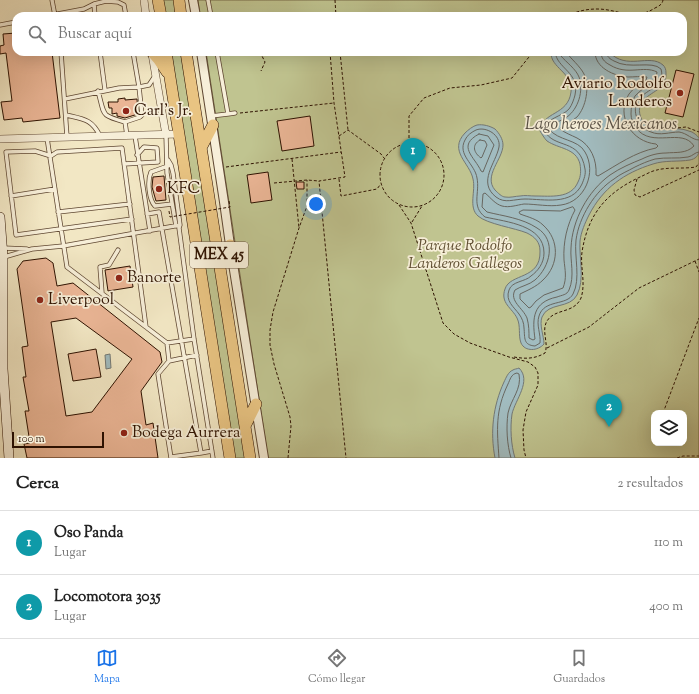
<!DOCTYPE html>
<html lang="es">
<head>
<meta charset="utf-8">
<style>
  body { margin:0; font-family:"Sorts Mill Goudy",serif; background:#f6f6f6; color:#222 }
  .controls { position:absolute; right:12px; bottom:12px; display:grid; overflow:hidden; border-radius:8px; box-shadow:0 4px 16px #0002 }
  .controls button { width:36px; height:36px; display:grid; place-items:center; padding:0; border:0; border-bottom:1px solid #e0e0e0; background:#fff; color:#222; font:20px sans-serif }
  .scale { position:absolute; left:12px; bottom:10px; width:92px; box-sizing:border-box; padding-left:4px; border:2px solid #2e1201; border-top:0; font-size:11px; line-height:14px; white-space:nowrap; color:#2e1201; -webkit-text-stroke:3px #f7efd9; paint-order:stroke }
  .you { position:absolute; left:316px; top:204px; width:14px; height:14px; margin:-10px; border:3px solid #fff; border-radius:50%; background:#1a73e8; box-shadow:0 0 0 6px #1a73e833 }
  .badge { display:grid; place-items:center; width:26px; height:26px; border-radius:50%; background:#1a73e8; color:#fff; font-size:13px; font-weight:700 }
  .pin { position:absolute; translate:-50% -33px; filter:drop-shadow(0 1px 2px #0008) }
  .pin::after { content:''; position:absolute; top:21px; width:14px; height:12px; background:inherit; clip-path:polygon(0 0,100% 0,50% 100%) }
  .list { margin:0; padding:0; list-style:none }
  h2 { display:flex; justify-content:space-between; align-items:center; height:52px; margin:0; padding:0 16px; font-size:17px }
  h2 small { font-size:13px; font-weight:400; color:#767676 }
  .list li { display:grid; grid-template-columns:26px 1fr auto; gap:12px; align-items:center; box-sizing:border-box; height:64px; padding:0 16px; border-top:1px solid #e0e0e0 }
  .list b { display:block; font-size:15px; white-space:nowrap }
  .list p { margin:0; font-size:13px; white-space:nowrap; color:#767676 }
  .list em { font-size:13px; font-style:normal; color:#767676 }
  .icon { flex:none; width:22px; height:22px; fill:none; stroke:currentColor; stroke-width:2; stroke-linecap:round; stroke-linejoin:round }
  .map { position:relative; flex:none; width:699px; height:458px; overflow:hidden }
  .search { position:absolute; background:#fff; box-shadow:0 4px 16px #0002; left:12px; right:12px; top:12px; height:44px; display:flex; align-items:center; gap:10px; box-sizing:border-box; padding:0 14px; border-radius:12px; color:#767676; font-size:15px }
  .sheet { height:180px; background:#fff }
  nav { display:flex; justify-content:space-around; align-items:center; box-sizing:border-box; height:56px; border-top:1px solid #e0e0e0; background:#fff; font-size:11px; color:#767676 }
  nav a { display:grid; justify-items:center; gap:2px }
  nav .on { color:#1a73e8 }
  .map>svg:first-child { display:block }
  .green { fill:#c0c490; stroke:#776b48; fill-rule:evenodd }
  .water { fill:#a1bcc0; stroke:#737874 }
  .lines { fill:none; stroke-linecap:round; stroke-linejoin:round }
  .shore { stroke:#686760; stroke-width:1 }
  .building { fill:#eab595; stroke:#2e1201; fill-rule:evenodd }
  .service-casing { stroke:#5f4732; stroke-width:5 }
  .minor-casing { stroke:#5f4732; stroke-width:8 }
  .tertiary-casing { stroke:#5f4732; stroke-width:10 }
  .secondary-casing { stroke:#2e1201; stroke-width:10 }
  .primary-casing { stroke:#2e1201; stroke-width:12 }
  .path { stroke:#2e1201; stroke-width:1; stroke-dasharray:3 2; stroke-linecap:butt }
  .service { stroke:#f7efd9; stroke-width:3.5 }
  .minor { stroke:#f7efd9; stroke-width:7 }
  .tertiary { stroke:#f7efd9; stroke-width:8 }
  .secondary { stroke:#f7efd9; stroke-width:9 }
  .primary { stroke:#e9c482; stroke-width:11 }
  .path-bridge { stroke:#2e1201; stroke-width:1; stroke-dasharray:3 2; stroke-linecap:butt }
  .poi-dot { fill:#8f2418; stroke:#f7efd9; stroke-width:1.5 }
  .labels { text-anchor:middle; dominant-baseline:central; stroke-width:3.5; stroke-linejoin:round; paint-order:stroke }
  .shield { fill:#f7efd9; stroke:#6a5442; stroke-width:1 }
  .shield-label { font-size:15px; font-weight:bold; fill:#2e1201 }
  .poi-label { font-size:16px; fill:#2e1201; stroke:#f7efd9; text-anchor:start }
  .park-label { font-size:16px; font-style:italic; fill:#615033; stroke:#f7efd9 }
  .water-label { font-size:17px; font-style:italic; fill:#564e44; stroke:#f7efd9 }
</style>
</head>
<body>
<div class="map">
<svg width="699" height="458" viewBox="0 0 699 458">
  <rect width="100%" height="100%" fill="#f2e7c4"/>
  <filter id="stains"><feTurbulence type="fractalNoise" baseFrequency=".005" numOctaves="4"/><feColorMatrix values="0 0 0 0 .2 0 0 0 0 .09 0 0 0 0 .02 0 0 0 .5 -.17"/></filter>
  <radialGradient id="worn" r=".72"><stop offset=".6" stop-color="#630" stop-opacity="0"/><stop offset="1" stop-color="#630" stop-opacity=".3"/></radialGradient>
  <path class="green" d="M162,0H178L180,16H165Z
    M198,0H699V458H268L206,52H683V16H200ZM654,413H684V443H654Z
    M170,52H186L248,458H232Z"/>
  <path class="water" d="M551,52H609C627,71 649,53 663,65C665,67 666,69 666,73C667,90 650,91 642,102C637,109 640,119 645,124C654,134 669,127 680,129C684,129 688,131 692,132C695,134 697,135 699,138C699,141 699,147 699,150C699,156 695,159 690,160C678,162 665,160 653,164C624,173 603,188 589,215C585,223 581,232 580,241C579,259 585,279 577,295C570,309 548,302 542,317C539,325 544,336 544,344C538,351 525,352 521,343C518,335 521,326 517,318C512,308 500,303 505,289C510,273 541,280 540,251C540,242 535,237 527,233C515,228 487,224 478,216C468,207 476,191 473,179C470,163 448,151 465,133C468,130 473,126 477,125C483,124 490,126 495,129C499,133 503,139 503,145C503,159 483,176 495,190C498,193 502,197 505,197C510,198 516,196 520,196C525,195 530,196 535,196C551,196 571,199 578,182C581,176 581,171 580,164C576,148 559,149 547,141C544,138 542,134 540,131C542,111 568,116 571,92C574,73 550,68 551,52Z
    M110,354L111,368L106,369L105,355Z
    M519,368C532,381 515,400 512,414C510,428 511,445 515,458H495C490,432 493,406 504,382C506,378 508,372 513,370C514,369 517,369 519,368Z"/>
  <g class="lines">
    <path class="shore" d="M555,52C557,69 580,72 575,95C574,99 572,105 569,109C562,117 545,118 544,130C554,150 580,137 585,169C586,174 584,179 582,184C572,206 544,199 525,199C514,199 505,204 496,197C477,182 496,163 499,147C501,135 486,126 476,130C472,132 467,135 465,140C457,155 475,164 477,178C480,193 471,206 485,217C507,222 544,225 544,253C544,263 538,271 531,276C525,282 512,281 509,290C505,301 514,307 519,314C522,318 524,323 524,328C525,338 523,345 535,346L540,343C541,334 536,325 539,316C544,299 567,306 573,294C581,279 574,256 576,240C579,217 595,191 614,179C620,174 628,171 635,167C641,164 648,161 655,159C666,157 677,159 688,157C693,156 695,152 699,152
      M560,52L561,56C566,62 576,69 579,77C584,91 578,109 567,117C561,121 553,123 549,129C558,141 578,139 585,152C597,172 585,202 561,205C549,207 536,204 524,204C517,205 509,208 502,206C495,204 491,198 485,193L483,194L482,207L487,212C503,216 522,218 537,228C557,240 550,267 535,280C529,285 521,286 515,290C509,301 523,308 527,318C529,325 529,332 529,338L533,340L535,339C532,318 533,302 557,297C562,295 567,295 569,290C575,276 570,261 571,248C572,220 588,191 610,175C620,168 632,163 642,159C650,155 658,153 666,153C676,152 686,154 694,146C682,127 652,149 636,128C633,123 631,119 631,114C631,108 632,101 635,96C641,89 650,85 656,78L657,72C643,65 628,76 610,65C604,62 601,58 601,52
      M566,52C571,59 580,66 584,74C590,87 586,107 577,117C572,121 566,124 561,127L560,129C565,133 571,135 577,138C591,145 597,160 596,175L598,176C617,165 635,152 656,148L658,146L656,144C632,142 615,116 629,94C633,88 641,84 646,80L647,77C641,76 634,77 628,77C614,76 595,68 595,52
      M606,52C607,57 610,59 614,61C629,70 652,60 661,69C666,86 647,89 639,99C630,111 639,128 651,132C660,136 670,132 679,132C687,133 692,140 699,140
      M479,134L488,136L494,145L483,172L481,171C475,157 456,146 479,134Z
      M480,140L485,141L487,145L482,157L481,158C474,153 471,145 480,140Z
      M573,207L575,210C567,225 563,242 564,260C565,270 567,278 563,288L544,295L536,301L531,307L529,308L520,299V294C528,290 536,287 543,280C559,265 560,240 543,225C537,219 528,217 520,214L519,212L523,210L560,211Z
      M499,458C497,430 495,411 508,384C510,380 511,374 517,373L519,374C522,389 511,399 508,413C506,427 507,445 511,458"/>
  </g>
  <path class="building" d="M16,33V52H52L60,118L23,122L22,118L4,120L1,102L12,101L6,53L0,54V46L4,45L3,34Z
    M676,70L694,74L683,117L665,113Z
    M125,98V100L137,99L138,114L125,118L117,116V113L112,114V108H109L108,102H118V99Z
    M310,116L314,146L282,151L277,121Z
    M268,172L272,200L251,203L247,175Z
    M164,176L166,200L156,201L152,187L153,177Z
    M296,182H304V189H297Z
    M46,258L53,263L57,286L73,283L160,352L162,362L141,391L146,425L153,423L158,458H27L24,444L30,443L25,411H29L23,377H26L22,347L28,346L17,269L23,261ZM76,318L132,359L92,412L66,416L51,322Z
    M130,266L133,287L108,291L105,270Z
    M96,349L101,377L73,381L68,354Z"/>
  <g class="lines">
    <defs>
      <path id="service" d="M52,0L55,16
        M208,0L211,16
        M106,1L118,2L124,5L126,16
        M94,4L95,16
        M47,16L84,9L94,4L106,1V0
        M0,25L16,22
        M61,52L67,137
        M100,52L105,90
        M98,91C105,116 100,115 125,122
        M65,99L119,88L139,87L133,52
        M228,114L235,113
        M66,115C83,119 92,119 100,136
        M211,116L228,114L217,52
        M166,135L167,173L176,226
        M127,136L125,122L140,117L142,115L139,87L149,85L155,76
        M135,136L150,231
        M47,138L67,267L167,343L169,361
        M168,160L171,165L173,173L180,225L179,228L194,339L213,458
        M124,164L158,162L157,148L144,147L137,155
        M168,166L151,172C147,181 149,200 155,206L172,204
        M11,196L55,189
        M58,212L130,204
        M147,214L159,212L201,453L171,457
        M132,219L16,235L6,152L35,151L51,156L57,152L122,148L146,327
        M3,248L27,249
        M4,257L32,249L63,246L180,225
        M102,293L100,267L109,265L118,250
        M167,343L194,339
        M201,453L212,451
        M171,458L158,374L169,361L197,355"/>
      <path id="minor" d="M144,0L146,16
        M152,54L166,135
        M0,139L179,134"/>
      <path id="tertiary" d="M193,0L196,16
        M201,52L224,202L230,245L264,458"/>
      <path id="secondary" d="M0,217L3,257V369L9,458"/>
      <path id="primary" d="M158,0L161,16
        M179,0L181,16
        M152,52L159,60L167,72
        M166,52L230,458
        M186,52C207,187 229,323 250,458
        M201,148L213,125
        M219,258L230,245
        M245,426L256,404"/>
    </defs>
    <use href="#service" class="service-casing"/>
    <use href="#minor" class="minor-casing"/>
    <use href="#tertiary" class="tertiary-casing"/>
    <use href="#secondary" class="secondary-casing"/>
    <use href="#primary" class="primary-casing"/>
    <path class="path" d="M335,0L336,16
      M567,16C577,11 587,9 597,9C619,9 633,22 655,8C659,6 662,5 663,0
      M260,52L265,62L261,71
      M280,52L295,53
      M330,52L334,103L345,177L319,181L346,458
      M340,52L348,130
      M240,113L334,103
      M668,129L686,127L699,132
      M339,136L348,130L381,154L384,158
      M380 175a32 32 0 1 1 64 0a32 32 0 1 1-64 0Z
      M409,143V116L424,98L450,88L481,85L512,78L533,52
      M292,159L299,228
      M226,167L341,152
      M339,179L341,196L377,189L380,185
      M637,179L634,190L635,195L640,197L699,170
      M274,183L307,180L319,181
      M399,205L411,223L443,323L454,334L470,343L509,357L528,362L535,367L538,373V385L526,412L523,430L524,450L526,458
      M412,222L422,206
      M695,261L699,272
      M547,348L589,327L639,288L699,259
      M514,357C525,359 535,359 545,353C549,343 541,331 547,321C555,308 574,314 581,298C586,283 580,267 582,252C588,214 606,193 640,177C645,175 651,171 657,170C667,167 684,169 696,167L699,163
      M663,413L699,318
      M288,458L291,426L290,417L274,364L270,345V330L273,312L299,228L307,206V180
      M677,458L683,456H699"/>
    <use href="#service" class="service"/>
    <use href="#minor" class="minor"/>
    <use href="#tertiary" class="tertiary"/>
    <use href="#secondary" class="secondary"/>
    <use href="#primary" class="primary"/>
    <path class="path-bridge" d="M169,211L170,217L230,207L229,201"/>
  </g>
  <g class="poi-dot">
    <circle cx="680" cy="93" r="4"/>
    <circle cx="126" cy="111" r="4"/>
    <circle cx="159" cy="189" r="4"/>
    <circle cx="119" cy="278" r="4"/>
    <circle cx="40" cy="300" r="4"/>
    <circle cx="124" cy="433" r="4"/>
  </g>
  <g class="labels">
    <rect class="shield" x="190" y="242" width="58" height="26" rx="3"/>
    <g class="shield-label">
      <text x="219" y="255">MEX 45</text>
    </g>
    <g class="poi-label">
      <text x="672" y="84" text-anchor="end">Aviario Rodolfo<tspan x="672" dy="18">Landeros</tspan></text>
      <text x="134" y="111">Carl's Jr.</text>
      <text x="167" y="189">KFC</text>
      <text x="127" y="278">Banorte</text>
      <text x="48" y="300">Liverpool</text>
      <text x="132" y="433">Bodega Aurrera</text>
    </g>
    <g class="park-label">
      <text x="465" y="246">Parque Rodolfo<tspan x="465" dy="18">Landeros Gallegos</tspan></text>
    </g>
    <g class="water-label">
      <text x="601" y="125">Lago heroes Mexicanos</text>
    </g>
  </g>
  <rect width="100%" height="100%" filter="url(#stains)"/>
  <rect width="100%" height="100%" fill="url(#worn)"/>
</svg>
<div class="controls">
<button><svg class="icon" aria-label="layers" viewBox="0 0 24 24"><path d="M12 4l9 5-9 5-9-5zM3 14l9 5 9-5"/></svg></button>
</div>
<div class="scale">100 m</div>
<div class="you"></div>
<div class="pin badge" style="left:413px;top:171px;background:#0f9aa8">1</div>
<div class="pin badge" style="left:609px;top:427px;background:#0f9aa8">2</div>
<div class="search"><svg class="icon" aria-label="search" viewBox="0 0 24 24"><circle cx="10" cy="10" r="6"/><path d="M15 15l6 6"/></svg>Buscar aquí</div>
</div>
<section class="sheet">
<h2>Cerca<small>2 resultados</small></h2>
<ul class="list">
<li><span class="badge" style="background:#0f9aa8">1</span><div><b>Oso Panda</b><p>Lugar</p></div><em>110 m</em></li>
<li><span class="badge" style="background:#0f9aa8">2</span><div><b>Locomotora 3035</b><p>Lugar</p></div><em>400 m</em></li>
</ul>
</section>
<nav>
<a class="on"><svg class="icon" aria-label="map" viewBox="0 0 24 24"><path d="M3 6l6-2 6 2 6-2v14l-6 2-6-2-6 2zM9 4v14M15 6v14"/></svg>Mapa</a>
<a><svg class="icon" aria-label="directions" viewBox="0 0 24 24"><path d="M12 3l9 9-9 9-9-9zM9 14v-3h6M13 9l2 2-2 2"/></svg>Cómo llegar</a>
<a><svg class="icon" aria-label="saved" viewBox="0 0 24 24"><path d="M7 4h10v16l-5-4-5 4z"/></svg>Guardados</a>
</nav>
</body>
</html>
